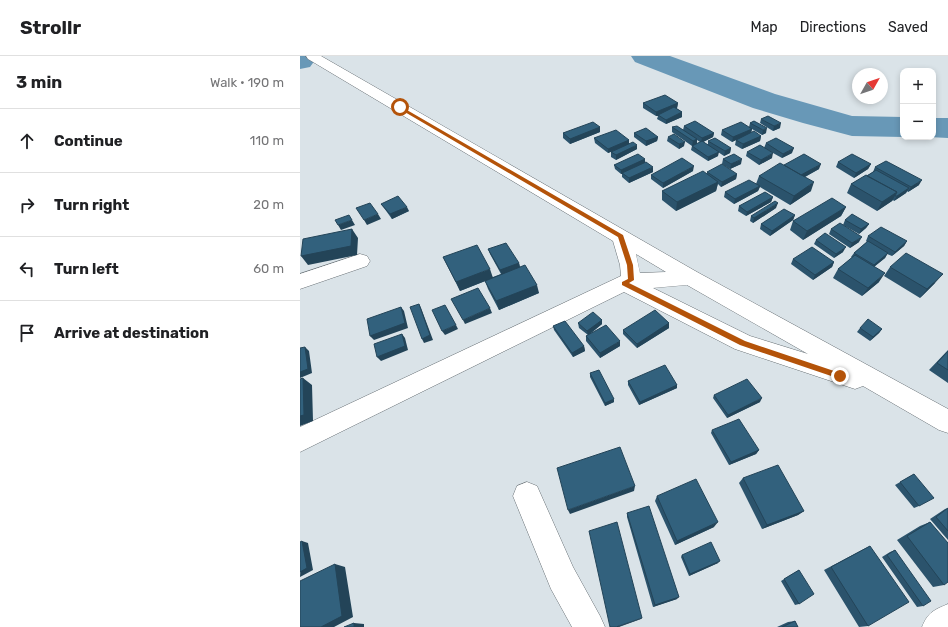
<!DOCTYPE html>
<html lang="en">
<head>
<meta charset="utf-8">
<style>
  body { margin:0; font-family:Rubik,sans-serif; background:#f2f2f2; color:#202124 }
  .controls { position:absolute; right:12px; top:12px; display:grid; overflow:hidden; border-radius:8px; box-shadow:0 2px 6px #0003 }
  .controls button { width:36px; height:36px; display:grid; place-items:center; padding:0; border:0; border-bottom:1px solid #e0e0e0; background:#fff; color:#202124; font:20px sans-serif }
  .compass { position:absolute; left:552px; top:12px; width:36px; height:36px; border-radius:50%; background:#fff; box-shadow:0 2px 6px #0003; rotate:50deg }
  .stop { position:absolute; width:12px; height:12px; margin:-9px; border:3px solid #b45309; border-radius:50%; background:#fff }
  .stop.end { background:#b45309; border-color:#fff; box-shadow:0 1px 4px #0008 }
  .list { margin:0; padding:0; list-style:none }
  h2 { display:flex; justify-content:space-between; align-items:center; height:52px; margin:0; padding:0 16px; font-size:17px }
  h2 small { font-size:13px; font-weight:400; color:#757577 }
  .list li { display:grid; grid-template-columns:26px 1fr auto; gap:12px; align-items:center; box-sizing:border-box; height:64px; padding:0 16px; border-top:1px solid #e0e0e0 }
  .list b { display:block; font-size:15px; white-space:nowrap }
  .list em { font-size:13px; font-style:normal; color:#757577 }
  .icon { flex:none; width:22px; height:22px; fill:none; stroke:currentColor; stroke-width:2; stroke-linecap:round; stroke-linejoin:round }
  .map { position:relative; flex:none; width:648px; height:571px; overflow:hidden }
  header { display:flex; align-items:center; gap:24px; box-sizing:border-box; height:56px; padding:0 20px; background:#fff; border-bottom:1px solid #e0e0e0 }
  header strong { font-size:19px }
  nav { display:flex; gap:22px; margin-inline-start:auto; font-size:14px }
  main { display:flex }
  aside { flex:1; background:#fff }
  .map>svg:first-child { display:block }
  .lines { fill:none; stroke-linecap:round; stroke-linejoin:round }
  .river { fill:#6898b7; fill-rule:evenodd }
  .minor-casing { stroke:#697176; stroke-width:1 }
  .minor { fill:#fff; fill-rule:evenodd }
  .wall { fill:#2b536c; fill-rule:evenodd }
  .shaded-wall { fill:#234458 }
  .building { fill:#32617d; stroke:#234458 }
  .route { fill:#b45309 }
</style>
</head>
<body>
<header>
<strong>Strollr</strong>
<nav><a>Map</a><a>Directions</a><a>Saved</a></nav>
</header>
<main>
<aside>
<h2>3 min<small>Walk · 190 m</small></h2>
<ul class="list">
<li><svg class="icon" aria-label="ahead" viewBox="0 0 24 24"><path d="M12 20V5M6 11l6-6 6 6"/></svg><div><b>Continue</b></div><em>110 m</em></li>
<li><svg class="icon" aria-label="right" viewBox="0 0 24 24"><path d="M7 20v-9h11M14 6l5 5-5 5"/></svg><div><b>Turn right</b></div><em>20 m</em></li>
<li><svg class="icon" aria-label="left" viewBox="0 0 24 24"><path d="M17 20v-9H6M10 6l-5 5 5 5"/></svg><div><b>Turn left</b></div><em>60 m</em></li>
<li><svg class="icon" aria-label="arrive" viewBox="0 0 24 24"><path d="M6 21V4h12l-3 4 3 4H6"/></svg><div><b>Arrive at destination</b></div></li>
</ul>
</aside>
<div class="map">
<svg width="648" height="571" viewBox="0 0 648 571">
  <rect width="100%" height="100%" fill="#dae3e8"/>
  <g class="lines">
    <path class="river" d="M0,0H18L10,11L0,13Z
      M331,0H370L475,38L552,60L603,61V81L552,80L503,67L453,52L335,6Z
      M633,62H648V82L629,81H633Z"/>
    <defs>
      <path id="minor" d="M6,0H21L397,216L648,353V377L639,374L563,330L555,333L435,293L324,236L0,396V371L321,220L320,209L313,185L8,3ZM336,198L366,216L340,217ZM387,229L508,298L450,280L353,232Z
        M60,198L67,200L70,205L67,210L0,233V218Z
        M227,426L237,430L273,511L300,560L305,571H272L251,533L213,440L217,430Z
        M648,548V571H622C628,556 634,554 648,548Z"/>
    </defs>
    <use href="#minor" class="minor-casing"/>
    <use href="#minor" class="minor"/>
  </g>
  <path class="wall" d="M343,47H378L377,52H376L382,56V61L366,68L357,63L358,60H356L343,52Z
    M461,63L480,72L473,75L460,67Z
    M454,65L466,77L462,79L452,73L451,77L461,80L460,85L442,93L435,89L436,84L432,86L421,79L422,74L449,71L450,67Z
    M384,70L414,77L413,81L403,86L408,89V85L431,92L430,97L424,100L418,96V100L408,105L391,94L392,90L372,76V71L383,74ZM397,84L400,86L397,88Z
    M300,71V76L270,88L263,82V77Z
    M334,77L358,81L357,85L346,90L334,81Z
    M368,81L384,90L379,93L367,85Z
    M294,82L329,84V88L337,93L316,104L311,101V96L316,94L308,97L295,87Z
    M466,87L492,97L482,102L464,92Z
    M447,96L472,102L459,109L446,100Z
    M345,103V107L353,116L329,127L322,121V118H321L315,113L314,109Z
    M423,103L441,108L430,113L422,108Z
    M538,106L571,108L568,113L554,122L536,111Z
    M484,109L519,113L505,121L511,135L490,149L460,131L458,135L434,148L424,141L425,136L456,128L459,120Z
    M575,111L619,129L608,136L607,135L606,137L594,145L593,144L592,145L577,155L547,137L551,128L573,116Z
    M393,115L363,132L351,123V119Z
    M407,116L437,118L436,123L421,131L418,128L416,135L376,155L362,144V135L407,118Z
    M473,141L471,146L446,160L438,155L439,150Z
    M81,148L109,155L92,163L84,152Z
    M546,151L541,160L503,184L490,174L493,165Z
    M476,152L453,167L450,165L451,160Z
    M495,159L493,164L470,180L460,173L461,168Z
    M545,164L569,168L566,172L559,178L543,169Z
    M531,173L559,186L550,192L529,178Z
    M568,180L607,185L604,190L592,200L587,198L585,202L574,211L579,226L562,240L533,222L538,213L552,202L551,201L554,197L567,186L566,185Z
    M516,184L543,196L534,202L514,188Z
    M188,193L219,207L220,211L239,237L199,254L188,233L185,225L160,235L143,201L193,221L201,218L190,198Z
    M493,203L534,206L532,211L513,224L491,208Z
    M590,211L635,227L620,242L584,220Z
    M302,264V268L289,279L320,290L300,302L286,285V280L288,279L279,272L278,267Z
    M369,267V272L337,292L323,278V274Z
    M253,270L284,290L285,295L273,301L254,274Z
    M560,272L582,273L579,277L570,285L557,276Z
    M648,294V327L629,314Z
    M290,317L314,346L305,350L290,321Z
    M328,325L377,329V332L339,349L328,329Z
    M414,339L460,346L427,362L413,342Z
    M412,374L459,394L456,398L429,409L411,377Z
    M614,418L619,450L614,452L595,429Z
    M443,422L504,455L498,459L462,473L439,427Z
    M357,440L414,471L375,489L355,445Z
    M648,452V484L630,463L645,453Z
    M327,457L377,543L353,551L327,461Z
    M630,466L644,529L633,531L597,484L620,470Z
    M570,490L568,570L559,571L524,514L562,494Z
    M595,494L623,550L617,551L582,501L590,496Z
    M382,499L418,507L389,520L381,501Z
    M499,514V548L495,549L481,525Z
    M495,565L498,571H477L488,566Z"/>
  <path class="shaded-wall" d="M378,47L377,52L359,59H358V60H356V56Z
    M382,56V61L366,68V64Z
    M481,67L480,72L473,75L474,70Z
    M300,71V76L270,88V83Z
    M467,72L466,77L462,79L463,74Z
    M452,73L451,77L432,86L433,81Z
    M414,77L413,81L401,87L402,82Z
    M461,80L460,85L442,93L443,88Z
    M358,81L357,85L346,90V85Z
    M397,83V88L392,90L393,85Z
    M329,84V88L308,97V93Z
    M385,86L384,90L379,93V88Z
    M337,89V93L316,104V99Z
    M431,92L430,97L424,100L425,95Z
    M494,92L492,97L482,102L483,98Z
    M419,96L418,100L408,105V101Z
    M473,97L472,102L459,109L461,104Z
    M345,103V108L322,117V118H321V114Z
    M442,103L441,108L430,113L431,108Z
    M521,108L519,113L499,124L501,119Z
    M571,108L568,113L554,122L556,117Z
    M394,110L393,115L363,132V127Z
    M353,111V116L329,127V122Z
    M437,118L436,123L421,131L422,126Z
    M622,124L619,129L608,136L611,131Z
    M418,126L416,135L376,155L377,146Z
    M514,126L511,135L490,149L494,140Z
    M460,130L458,135L434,148L435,143Z
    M609,132L606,137L594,145L597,140Z
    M597,136L592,145L577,155L582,146Z
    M473,141L471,146L446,160L447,156Z
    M478,147L476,152L453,167L454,162Z
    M107,151L109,155L92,163L90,158Z
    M546,151L541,160L503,184L507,175Z
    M78,158L81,163L67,169L64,164Z
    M495,159L493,164L470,180L472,175Z
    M52,164L55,169L41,174L38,169Z
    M569,168L566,172L559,178L561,173Z
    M52,173L58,182L57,199L8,209L1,200Z
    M562,181L559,186L550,192L552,187Z
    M607,185L604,190L592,200L595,196Z
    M546,191L543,196L534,202L536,198Z
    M588,197L585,202L571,213L574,209Z
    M534,206L532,211L513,224L515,219Z
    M219,207L220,212L202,219L200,214Z
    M190,213L193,222L160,235L156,226Z
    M585,217L579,226L562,240L568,232Z
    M643,218L635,227L620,242L627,233Z
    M237,229L239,237L199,254L196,245Z
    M119,248L121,252L133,284L124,287L122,283Z
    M101,251L104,255L108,272L74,284L70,280Z
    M190,252L192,257L165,268L163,264Z
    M302,264V268L288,279L287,275Z
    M369,267V272L337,292V288Z
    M156,269L158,273L145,279L142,275Z
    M582,273L579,277L570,285L573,281Z
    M102,278L105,282L108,294L81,305L77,301Z
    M320,285V290L300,302V297Z
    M284,290L285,295L273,301L272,297Z
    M5,291L9,295L12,317L0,322V316Z
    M3,322L12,329L13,365L0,370V360Z
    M377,329V332L339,349L340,346Z
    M462,342L460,346L427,362L428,359Z
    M314,343V346L305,350V347Z
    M459,394L456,398L429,409L431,406Z
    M335,430L334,435L270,458L268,454Z
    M504,455L498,459L462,473L467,469Z
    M418,466L414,471L375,489L377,485Z
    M2,485L8,487L13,514L0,521Z
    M420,505L418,507L389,520L390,518Z
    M35,508L45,511L53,561L34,571H21Z
    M379,541L377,543L353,551L355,549Z
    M342,562L341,563L319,571H316Z
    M54,567L64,568V571H54Z"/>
  <path class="building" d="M365,39L378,47L356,56L343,47Z
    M374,51L382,56L366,64L358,59Z
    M468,60L481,67L474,70L461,63Z
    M395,65L414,77L402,82L384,70Z
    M454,65L467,72L463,74L450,67Z
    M293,66L300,71L270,83L263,77Z
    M441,66L452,73L433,81L422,74Z
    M377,70L397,83L393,85L372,71Z
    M346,72L358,81L346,85L334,77Z
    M316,74L329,84L308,93L294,82Z
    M454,75L461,80L443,88L436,84Z
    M374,78L385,86L379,88L368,81Z
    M415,82L431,92L425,95L408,85Z
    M476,82L494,92L483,98L466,87Z
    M402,85L419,96L408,101L392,90Z
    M333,86L337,89L316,99L311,96Z
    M460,89L473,97L461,104L447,96Z
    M338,98L345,103L321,114L314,109Z
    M434,98L442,103L431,108L423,103Z
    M504,98L521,108L501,119L484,109Z
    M552,98L571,108L556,117L538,106Z
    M382,102L394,110L363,127L351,119Z
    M586,105L622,124L611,131L575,111Z
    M346,106L353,111L329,122L322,117Z
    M480,107L514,126L494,140L459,120Z
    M422,108L437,118L422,126L407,116Z
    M576,114L609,132L597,140H595L597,136L567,120Z
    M403,115L418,126L377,146L362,135Z
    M566,119L597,136L582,146L551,128Z
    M449,124L460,130L435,143L425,136Z
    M465,136L473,141L447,156L439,150Z
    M98,140L107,151L90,158L81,148Z
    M532,142L546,151L507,175L493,165Z
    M475,145L478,147L454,162L451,160Z
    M70,147L78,158L64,164L56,152Z
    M484,153L495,159L472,175L461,168Z
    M552,158L569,168L561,173L545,164Z
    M49,159L52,164L38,169L35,164Z
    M540,167L562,181L552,187L531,173Z
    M581,171L607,185L595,196L568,180Z
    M52,173L51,190L1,200L3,183Z
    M525,177L546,191L536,198L516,184Z
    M568,185L588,197L574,209L554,197Z
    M206,187L219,207L200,214L188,193Z
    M177,189L190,213L156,226L143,201Z
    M512,191L534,206L515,219L493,203Z
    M606,197L643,218L627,233L590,211Z
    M555,199L585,217L568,232L538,213Z
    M225,209L237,229L196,245L185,225Z
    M178,232L190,252L163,264L151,243Z
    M119,248L130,279L122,283L110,251Z
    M145,249L156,269L142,275L132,254Z
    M101,251L105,267L70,280L67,263Z
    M355,254L369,267L337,288L323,274Z
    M293,256L302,264L287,275L278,267Z
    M568,263L582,273L573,281L560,272Z
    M265,265L284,290L272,297L253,270Z
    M306,269L320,285L300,297L286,280Z
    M102,278L105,290L77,301L74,288Z
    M5,291L8,313L0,316V292Z
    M648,295V314L637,307Z
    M365,309L377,329L340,346L328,325Z
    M299,314L314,343L305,347L290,317Z
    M3,322L4,359L0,360V323Z
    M447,323L462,342L428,359L414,339Z
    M439,363L459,394L431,406L412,374Z
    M320,391L335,430L268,454L257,412Z
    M478,409L504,455L467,469L443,422Z
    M614,418L634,442L619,450L600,426Z
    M396,423L418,466L377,485L357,440Z
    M349,450L379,541L355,549L327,457Z
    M648,452V475L636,461Z
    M317,466L342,562L316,571H310L289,475Z
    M630,466L648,487V526L644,529L607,480Z
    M2,485L7,512L0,516V486Z
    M411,486L420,505L390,518L382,499Z
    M570,490L609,546L568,570L531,511Z
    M595,494L631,545L623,550L587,499Z
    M35,508L42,560L21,571H0V525Z
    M499,514L514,538L499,548L484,523Z
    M495,565L498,571H482Z
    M54,567V571H44Z"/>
  <path class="route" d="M100,50L323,179L333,209L334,224L329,227L445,285L543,318V322L540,323L440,289L322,229V226L328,223L327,209L318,181L98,52Z"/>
</svg>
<div class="controls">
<button>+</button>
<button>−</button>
</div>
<svg class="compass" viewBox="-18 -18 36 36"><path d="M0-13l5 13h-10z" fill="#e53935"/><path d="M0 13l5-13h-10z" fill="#757577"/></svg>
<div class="stop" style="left:100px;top:51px"></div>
<div class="stop end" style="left:540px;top:320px"></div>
</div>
</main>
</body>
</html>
